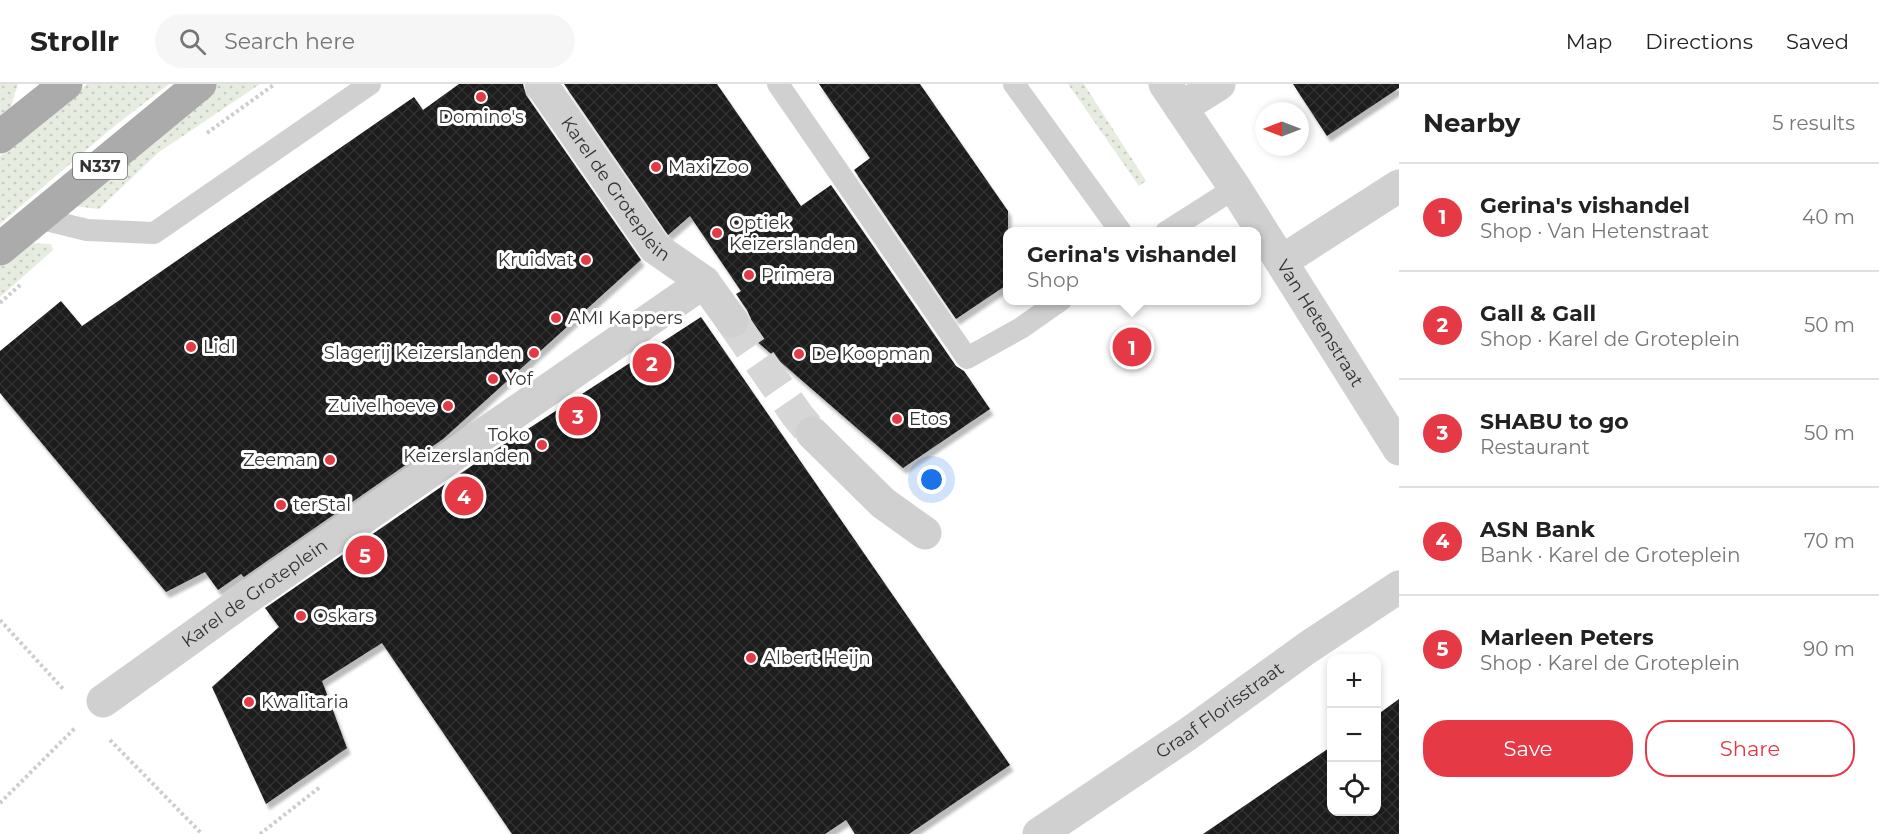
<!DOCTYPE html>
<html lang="en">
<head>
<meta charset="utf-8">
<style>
  body { margin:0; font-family:Montserrat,sans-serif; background:#f6f6f6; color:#222 }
  .controls { position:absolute; right:18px; bottom:18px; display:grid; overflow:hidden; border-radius:12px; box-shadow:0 3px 9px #0003 }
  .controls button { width:54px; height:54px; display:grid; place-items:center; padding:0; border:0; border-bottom:2px solid #e0e0e0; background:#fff; color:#222; font:30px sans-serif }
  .compass { position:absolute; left:1255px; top:18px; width:54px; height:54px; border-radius:50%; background:#fff; box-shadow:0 3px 9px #0003; rotate:270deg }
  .you { position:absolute; left:932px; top:396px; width:21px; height:21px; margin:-15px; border:4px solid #fff; border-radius:50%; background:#1a73e8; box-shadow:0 0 0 9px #1a73e833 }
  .badge { display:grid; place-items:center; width:39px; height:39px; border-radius:50%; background:#e63946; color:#fff; font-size:20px; font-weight:700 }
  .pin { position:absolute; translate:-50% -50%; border:3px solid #fff; box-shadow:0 2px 6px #0006 }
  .popup { position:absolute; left:1003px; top:143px; width:258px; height:78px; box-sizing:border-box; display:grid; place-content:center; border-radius:12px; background:#fff; filter:drop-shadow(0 2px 4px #0005); font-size:20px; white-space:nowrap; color:#767676 }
  .popup b { font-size:22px; color:#222 }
  .popup::after { content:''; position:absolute; left:50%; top:100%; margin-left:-12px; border:12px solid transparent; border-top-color:#fff }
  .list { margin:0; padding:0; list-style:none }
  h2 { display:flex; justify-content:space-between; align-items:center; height:78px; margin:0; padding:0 24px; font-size:26px }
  h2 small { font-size:20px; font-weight:400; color:#767676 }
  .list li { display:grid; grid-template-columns:39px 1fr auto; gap:18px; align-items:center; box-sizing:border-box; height:108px; padding:0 24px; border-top:2px solid #e0e0e0 }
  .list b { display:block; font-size:22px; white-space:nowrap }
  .list p { margin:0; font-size:20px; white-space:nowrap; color:#767676 }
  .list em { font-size:20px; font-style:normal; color:#767676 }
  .actions { display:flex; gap:12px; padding:18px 24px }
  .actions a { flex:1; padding:14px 0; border:2px solid #e63946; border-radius:24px; text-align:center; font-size:21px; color:#e63946 }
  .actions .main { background:#e63946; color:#fff }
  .icon { flex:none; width:33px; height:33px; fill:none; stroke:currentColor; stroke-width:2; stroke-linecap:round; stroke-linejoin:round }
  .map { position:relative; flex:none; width:1399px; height:750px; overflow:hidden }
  header { display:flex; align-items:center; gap:36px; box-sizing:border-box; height:84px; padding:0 30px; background:#fff; border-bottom:2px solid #e0e0e0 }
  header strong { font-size:28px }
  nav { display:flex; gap:33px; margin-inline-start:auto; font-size:21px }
  .search { width:420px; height:54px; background:#f6f6f6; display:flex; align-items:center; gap:15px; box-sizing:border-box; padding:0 21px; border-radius:33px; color:#767676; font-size:22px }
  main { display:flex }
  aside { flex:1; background:#fff }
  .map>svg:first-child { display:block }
  .grass { fill:url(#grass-dots) }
  .building { fill:url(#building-cross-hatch); filter:url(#shadow) }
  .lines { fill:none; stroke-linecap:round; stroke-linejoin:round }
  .pedestrian-tunnel { stroke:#d6d6d6; stroke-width:33; stroke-dasharray:33 16; stroke-linecap:butt }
  .path { stroke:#cdcdcd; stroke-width:4; stroke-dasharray:3 3; stroke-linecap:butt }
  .service { stroke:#d0d0d0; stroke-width:22 }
  .pedestrian { stroke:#d0d0d0; stroke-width:33 }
  .minor { stroke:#d0d0d0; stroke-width:33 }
  .primary { stroke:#ababab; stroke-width:33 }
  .poi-dot { fill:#e63946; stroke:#fff; stroke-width:2 }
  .labels { text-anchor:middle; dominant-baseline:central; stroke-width:6; stroke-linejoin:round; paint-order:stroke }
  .shield { fill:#fff; stroke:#707070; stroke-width:1.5 }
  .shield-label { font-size:16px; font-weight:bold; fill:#333 }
  .poi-label { font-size:18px; fill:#333; stroke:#fff; text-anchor:start }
  .street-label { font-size:18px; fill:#333; stroke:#fff }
</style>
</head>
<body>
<header>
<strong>Strollr</strong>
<div class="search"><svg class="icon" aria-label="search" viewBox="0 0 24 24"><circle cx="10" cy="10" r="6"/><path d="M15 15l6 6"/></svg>Search here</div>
<nav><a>Map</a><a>Directions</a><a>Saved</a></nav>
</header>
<main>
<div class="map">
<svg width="1399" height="750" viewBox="0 0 1399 750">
  <defs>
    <pattern id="grass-dots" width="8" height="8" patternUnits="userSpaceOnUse" patternTransform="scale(1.5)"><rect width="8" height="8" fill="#e6ecdf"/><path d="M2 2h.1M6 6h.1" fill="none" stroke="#c6cbc0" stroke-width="1.8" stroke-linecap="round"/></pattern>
    <pattern id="building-cross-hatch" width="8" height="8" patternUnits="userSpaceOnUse" patternTransform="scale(1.5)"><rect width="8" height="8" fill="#1a1a1a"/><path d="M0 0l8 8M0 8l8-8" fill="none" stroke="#333"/></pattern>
    <filter id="shadow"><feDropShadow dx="3.5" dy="6" stdDeviation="1.5" flood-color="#0004"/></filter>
  </defs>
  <rect width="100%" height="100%" fill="#fff"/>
  <path class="grass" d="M0,0H18L10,25L0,36Z
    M87,0H169L112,44L0,140V72Z
    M216,0H260L159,68L99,125L67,121L149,51Z
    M1068,0H1084L1146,97L1139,102Z
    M23,159L51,160L53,166L0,213V175Z"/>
  <path class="building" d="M459,0H523L526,11L641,176L443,355L244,493L241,490L218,506L205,488L166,508L0,309V267L61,217L82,242L414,13L423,26Z
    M564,0H717L801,122L831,101L956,282L964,287L990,325L903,384L746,248L749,244L751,235L747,226L736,210L741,207L690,132L668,151Z
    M819,0H920L1008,127V200L956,235L854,86L870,74Z
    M1293,0H1399V4L1327,52Z
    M701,233L1010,681L909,750H855L846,736L825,750H512L382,559L322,597L347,664L266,720L212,603L279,543L265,524L486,372Z
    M1399,615V750H1203L1332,662V728H1377V631Z"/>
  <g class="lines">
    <path class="pedestrian-tunnel" d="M732,237L797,331L812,349"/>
    <path class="path" d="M207,49L275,0
      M0,219L20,201
      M0,536L64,606
      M110,656L202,750
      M0,719L76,643
      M260,750L320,703"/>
    <path class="service" d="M778,0L967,274L1021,244L1061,216
      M1014,0L1121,148
      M38,134L87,146L154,149L370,0
      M1166,148L1235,104"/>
    <g class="pedestrian">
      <path id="s1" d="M541,0L655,164L704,198L732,237"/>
      <path d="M812,349L883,419L925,449"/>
      <path id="s2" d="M103,617L254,509L704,198"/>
    </g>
    <g class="minor">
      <path id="s3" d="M1165,0L1235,104L1399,365"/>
      <path d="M1181,24L1219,0"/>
      <path d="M1282,177L1399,102"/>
      <path id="s4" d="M1039,750L1188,650L1307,564L1399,503"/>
    </g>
    <path class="primary" d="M0,53L66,0
      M0,165L200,0"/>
  </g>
  <g class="poi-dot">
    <circle cx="481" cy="13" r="6"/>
    <circle cx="656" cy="83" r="6"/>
    <circle cx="717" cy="149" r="6"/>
    <circle cx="586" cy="176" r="6"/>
    <circle cx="749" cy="191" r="6"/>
    <circle cx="556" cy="234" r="6"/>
    <circle cx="191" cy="263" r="6"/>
    <circle cx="534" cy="269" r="6"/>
    <circle cx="799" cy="270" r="6"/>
    <circle cx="493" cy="295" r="6"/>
    <circle cx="448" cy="322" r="6"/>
    <circle cx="897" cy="335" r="6"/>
    <circle cx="542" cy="361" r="6"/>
    <circle cx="330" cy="376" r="6"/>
    <circle cx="281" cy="421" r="6"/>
    <circle cx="301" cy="532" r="6"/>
    <circle cx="751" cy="574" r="6"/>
    <circle cx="249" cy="618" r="6"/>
  </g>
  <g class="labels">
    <rect class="shield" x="73" y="69" width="54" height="26" rx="4.5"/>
    <g class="shield-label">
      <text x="100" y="82">N337</text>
    </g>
    <g class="poi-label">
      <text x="481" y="33" text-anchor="middle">Domino's</text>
      <text x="668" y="83">Maxi Zoo</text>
      <text x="729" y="139">Optiek<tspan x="729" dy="21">Keizerslanden</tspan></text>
      <text x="574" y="176" text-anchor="end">Kruidvat</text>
      <text x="761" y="191">Primera</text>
      <text x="568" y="234">AMI Kappers</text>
      <text x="203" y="263">Lidl</text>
      <text x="522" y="269" text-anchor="end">Slagerij Keizerslanden</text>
      <text x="811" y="270">De Koopman</text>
      <text x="505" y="295">Yof</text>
      <text x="436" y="322" text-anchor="end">Zuivelhoeve</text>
      <text x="909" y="335">Etos</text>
      <text x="530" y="351" text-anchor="end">Toko<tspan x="530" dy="21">Keizerslanden</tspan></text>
      <text x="318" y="376" text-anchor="end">Zeeman</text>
      <text x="293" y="421">terStal</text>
      <text x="313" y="532">Oskars</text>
      <text x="763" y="574">Albert Heijn</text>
      <text x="261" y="618">Kwalitaria</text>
    </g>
    <g class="street-label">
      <text stroke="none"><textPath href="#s1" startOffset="129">Karel de Groteplein</textPath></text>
      <text stroke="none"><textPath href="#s3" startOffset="285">Van Hetenstraat</textPath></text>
      <text stroke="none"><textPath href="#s2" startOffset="186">Karel de Groteplein</textPath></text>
      <text stroke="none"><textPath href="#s4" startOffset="219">Graaf Florisstraat</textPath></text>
    </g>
  </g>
</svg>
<div class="controls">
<button>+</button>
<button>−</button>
<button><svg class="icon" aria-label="locate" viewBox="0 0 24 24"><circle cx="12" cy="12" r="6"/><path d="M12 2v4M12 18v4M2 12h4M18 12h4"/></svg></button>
</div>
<svg class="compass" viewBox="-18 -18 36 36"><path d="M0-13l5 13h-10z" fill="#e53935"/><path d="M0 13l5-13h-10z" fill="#767676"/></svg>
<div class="you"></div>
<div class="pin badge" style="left:1132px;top:263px">1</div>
<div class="popup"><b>Gerina's vishandel</b>Shop</div>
<div class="pin badge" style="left:652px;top:279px">2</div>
<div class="pin badge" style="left:578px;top:332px">3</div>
<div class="pin badge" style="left:464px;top:412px">4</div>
<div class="pin badge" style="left:365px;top:471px">5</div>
</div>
<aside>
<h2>Nearby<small>5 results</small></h2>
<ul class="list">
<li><span class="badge">1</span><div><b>Gerina's vishandel</b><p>Shop · Van Hetenstraat</p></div><em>40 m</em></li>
<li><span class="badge">2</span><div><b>Gall &amp; Gall</b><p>Shop · Karel de Groteplein</p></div><em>50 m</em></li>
<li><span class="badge">3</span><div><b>SHABU to go</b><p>Restaurant</p></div><em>50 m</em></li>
<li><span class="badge">4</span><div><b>ASN Bank</b><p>Bank · Karel de Groteplein</p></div><em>70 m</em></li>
<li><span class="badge">5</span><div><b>Marleen Peters</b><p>Shop · Karel de Groteplein</p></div><em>90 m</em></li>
</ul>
<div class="actions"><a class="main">Save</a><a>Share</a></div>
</aside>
</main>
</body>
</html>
